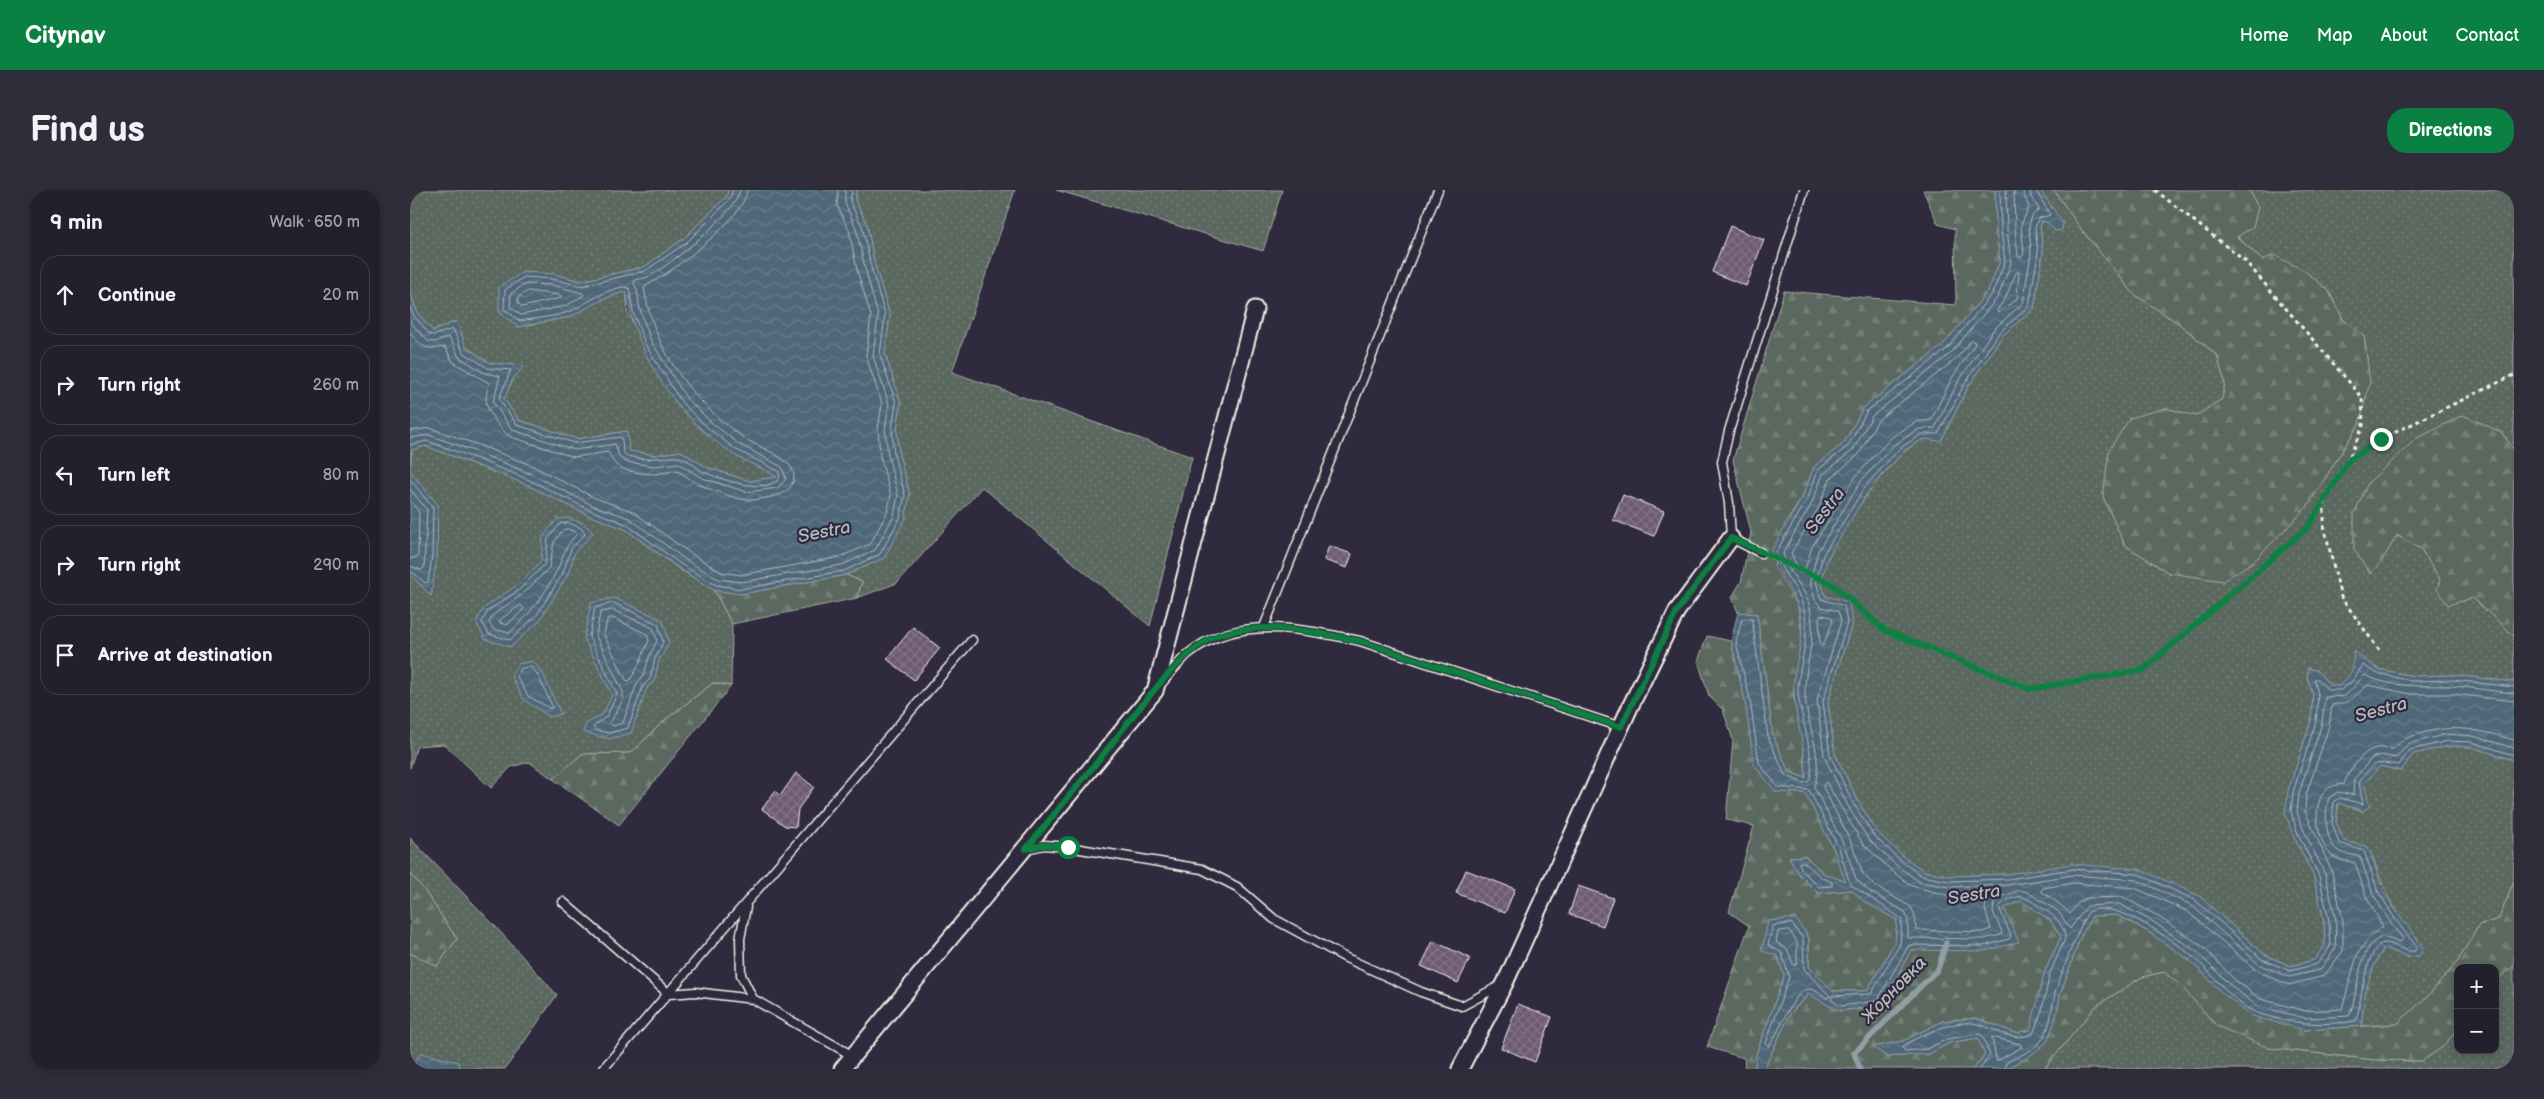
<!DOCTYPE html>
<html lang="en">
<head>
<meta charset="utf-8">
<style>
  body { margin:0; font-family:"Balsamiq Sans",sans-serif; background:#2f2d3a; color:#f1f3f6 }
  .controls { position:absolute; right:15px; bottom:15px; display:grid; overflow:hidden; border-radius:10px; box-shadow:0 2px 8px #0003 }
  .controls button { width:45px; height:45px; display:grid; place-items:center; padding:0; border:0; border-bottom:1px solid #403e4a; background:#23202e; color:#f1f3f6; font:25px sans-serif }
  .stop { position:absolute; width:15px; height:15px; margin:-11px; border:4px solid #0b8043; border-radius:50%; background:#fff }
  .stop.end { background:#0b8043; border-color:#fff; box-shadow:0 1px 5px #0008 }
  .list { margin:0; padding:0; list-style:none }
  h2 { display:flex; justify-content:space-between; align-items:center; height:65px; margin:0; padding:0 20px; font-size:21px }
  h2 small { font-size:16px; font-weight:400; color:#a3a3aa }
  .list li { display:grid; grid-template-columns:32px 1fr auto; gap:15px; align-items:center; box-sizing:border-box; height:80px; margin:0 10px 10px; padding:0 10px; border:1px solid #403e4a; border-radius:20px }
  .list b { display:block; font-size:19px; white-space:nowrap }
  .list em { font-size:16px; font-style:normal; color:#a3a3aa }
  .icon { flex:none; width:28px; height:28px; fill:none; stroke:currentColor; stroke-width:2; stroke-linecap:round; stroke-linejoin:round }
  .map { position:relative; flex:none; width:2104px; height:879px; overflow:hidden; border-radius:20px }
  header { display:flex; align-items:center; gap:30px; box-sizing:border-box; height:70px; padding:0 25px; background:#0b8043; color:#fff }
  header strong { font-size:24px }
  nav { display:flex; gap:28px; margin-inline-start:auto; font-size:18px }
  .intro { display:flex; align-items:center; justify-content:space-between; box-sizing:border-box; height:120px; padding:0 30px }
  h1 { margin:0; font-size:35px }
  .button { padding:12px 22px; border-radius:20px; background:#0b8043; color:#fff; font-size:18px; font-weight:700 }
  main { display:flex; gap:30px; padding:0 30px }
  aside { flex:1; background:#23202e; border-radius:20px; box-shadow:0 2px 8px #0003 }
  .map>svg:first-child { display:block }
  .grass { fill:url(#grass-dots); stroke:#a7aca4 }
  .forest { fill:url(#forest-firs); stroke:#a7aca4 }
  .water { fill:url(#water-waves); stroke:#919ea5 }
  .lines { fill:none; stroke-linecap:round; stroke-linejoin:round }
  .shore { stroke:#b2babc; stroke-width:1 }
  .stream { stroke:#919ea5; stroke-width:5.5 }
  .building { fill:url(#building-cross-hatch); stroke:#f4f1e8 }
  .lane-casing { stroke:#f4f1e8; stroke-width:11 }
  .street-casing { stroke:#f4f1e8; stroke-width:19 }
  .path { stroke:#f4f1e8; stroke-width:3; stroke-dasharray:4 4; stroke-linecap:butt }
  .lane { stroke:#2f2a3d; stroke-width:8 }
  .street { stroke:#2f2a3d; stroke-width:15 }
  .route { stroke:#0b8043; stroke-width:6 }
  .labels { text-anchor:middle; dominant-baseline:central; stroke-width:4.5; stroke-linejoin:round; paint-order:stroke }
  .water-label { font-size:18px; font-style:italic; fill:#b2babc; stroke:#2f2a3d }
</style>
</head>
<body>
<header>
<strong>Citynav</strong>
<nav><a>Home</a><a>Map</a><a>About</a><a>Contact</a></nav>
</header>
<div class="intro"><h1>Find us</h1><a class="button">Directions</a></div>
<main>
<aside>
<h2>9 min<small>Walk · 650 m</small></h2>
<ul class="list">
<li><svg class="icon" aria-label="ahead" viewBox="0 0 24 24"><path d="M12 20V5M6 11l6-6 6 6"/></svg><div><b>Continue</b></div><em>20 m</em></li>
<li><svg class="icon" aria-label="right" viewBox="0 0 24 24"><path d="M7 20v-9h11M14 6l5 5-5 5"/></svg><div><b>Turn right</b></div><em>260 m</em></li>
<li><svg class="icon" aria-label="left" viewBox="0 0 24 24"><path d="M17 20v-9H6M10 6l-5 5 5 5"/></svg><div><b>Turn left</b></div><em>80 m</em></li>
<li><svg class="icon" aria-label="right" viewBox="0 0 24 24"><path d="M7 20v-9h11M14 6l5 5-5 5"/></svg><div><b>Turn right</b></div><em>290 m</em></li>
<li><svg class="icon" aria-label="arrive" viewBox="0 0 24 24"><path d="M6 21V4h12l-3 4 3 4H6"/></svg><div><b>Arrive at destination</b></div></li>
</ul>
</aside>
<div class="map">
<svg width="2104" height="879" viewBox="0 0 2104 879">
  <defs>
    <pattern id="grass-dots" width="8" height="8" patternUnits="userSpaceOnUse" patternTransform="scale(1.25)"><rect width="8" height="8" fill="#5a685f"/><path d="M2 2h.1M6 6h.1" fill="none" stroke="#727e76" stroke-width="1.8" stroke-linecap="round"/></pattern>
    <pattern id="forest-firs" width="22" height="20" patternUnits="userSpaceOnUse" patternTransform="scale(1.25)"><rect width="22" height="20" fill="#5a685f"/><path d="M5 1l3.5 6h-7zM16 11l3.5 6h-7z" fill="#727e76"/></pattern>
    <pattern id="water-waves" width="16" height="10" patternUnits="userSpaceOnUse" patternTransform="scale(1.25)"><rect width="16" height="10" fill="#4f6779"/><path d="M0 5q4-4 8 0t8 0" fill="none" stroke="#697d8c"/></pattern>
    <pattern id="building-cross-hatch" width="8" height="8" patternUnits="userSpaceOnUse" patternTransform="scale(1.25)"><rect width="8" height="8" fill="#6e5a72"/><path d="M0 0l8 8M0 8l8-8" fill="none" stroke="#837286"/></pattern>
  </defs>
  <rect width="100%" height="100%" fill="#2f2a3d"/>
  <filter id="ink" filterUnits="userSpaceOnUse"><feTurbulence type="fractalNoise" baseFrequency=".02" numOctaves="2"/><feDisplacementMap in="SourceGraphic" scale="10" xChannelSelector="R" yChannelSelector="G"/><feConvolveMatrix kernelMatrix="1 2 1 2 8 2 1 2 1" color-interpolation-filters="sRGB"/></filter>
  <g filter="url(#ink)">
    <path class="grass" d="M0,0H319L316,7L273,49L234,77L171,91L144,84L89,122L108,137L160,127L192,110L216,101L218,123L268,216L295,242L323,263L368,287L339,291L296,277L271,261L245,265L218,261L217,241L167,249L109,230L94,209L103,189L113,176L80,173L56,157L46,131L23,141L8,124L0,102Z
      M447,0H605L542,182L782,267L740,436L572,297L487,393L447,408L452,392L436,385L474,368L500,305L489,264L487,239L491,213L475,164L480,125L465,76L457,34L445,10Z
      M646,0H872L853,61Z
      M1630,0H1644L1671,39L1724,104L1768,133L1807,165L1815,193L1812,209L1786,226L1755,218L1693,307L1715,355L1759,383L1874,340L1897,317L1949,234L1957,169L1954,146L1933,129L1918,100L1852,70L1827,46L1848,17L1839,0H2104V260L2091,242L1944,359L1972,371L1986,345L2011,359L2030,389L2063,408L2104,446V492L2043,485L2003,486L1968,479L1944,462C1944,481 1944,482 1929,496L1920,495L1906,480L1897,487L1903,504L1901,531L1891,561L1883,645L1904,687L1914,732L1915,755L1904,770L1880,776L1854,764L1788,705L1597,684L1539,686L1514,681L1494,667L1467,642L1448,611L1425,564L1418,512L1442,433C1431,422 1411,408 1411,391C1412,361 1483,261 1512,250C1517,248 1526,250 1531,251L1558,197L1593,145L1624,119L1633,63L1630,37L1632,31L1637,32Z
      M16,256L115,294L178,325L215,339L269,379L304,400L322,434L321,496L303,493L254,531L221,563L172,564L143,589L119,572L101,577L81,598L34,554L7,556L0,578V384L21,406L28,315L0,281L2,259Z
      M2038,556L2061,557L2104,570V691L2089,729L2069,735L2048,771L2018,806L1987,834L1952,836C1952,809 1959,780 1974,758L1998,767L2008,749C1985,722 1973,701 1963,667L1934,651L1926,632L1929,613L1953,621L1954,594L1970,576L1991,581L2003,564Z
      M0,648L83,734L147,805L95,879H0V763L27,776L47,749L12,697L0,684Z
      M2104,776V879H1634L1686,816L1732,787L1754,782L1859,858L1966,870L2011,871L2034,856L2048,838V860H2085V791Z"/>
    <path class="forest" d="M1513,0H1585L1586,41L1590,71L1578,101L1533,155L1453,218L1434,253L1404,277L1392,308L1375,334L1364,376L1388,416L1392,446L1383,503L1393,553L1396,588L1379,582L1363,546L1347,424L1328,422L1322,407L1331,392L1341,342L1323,270L1374,101L1546,115L1545,39L1528,34Z
      M1644,0H1839L1848,17L1843,37L1827,47L1852,70L1864,65L1895,81L1918,100L1933,129L1954,146L1960,192L1949,234L1897,317L1844,371L1813,391L1759,383L1715,355L1693,307L1699,260L1720,228L1755,218L1786,226L1812,209L1815,193L1807,165L1768,133L1724,104L1671,39Z
      M2053,225L2091,242L2104,260V446L2063,408L2038,415L2027,399L2030,389L2011,359L1987,345L1972,371L1960,384L1944,359V324L1958,293L2006,249Z
      M436,385L452,392L447,408L322,434L304,400L331,404Z
      M1297,446L1321,451L1335,511L1366,602L1395,603L1424,660L1436,692L1415,684L1395,666L1379,667L1388,683L1408,703L1442,700L1454,711L1487,730L1485,752L1457,801H1423L1399,777V748L1368,766L1374,786L1346,865L1345,879H1335L1334,868L1297,857L1339,736L1319,722L1344,636L1316,630L1323,550L1313,520L1299,506L1288,471Z
      M303,493L321,496L209,635L143,589L172,564L221,563L254,531Z
      M0,684L12,697L47,749L27,776L0,763Z
      M2104,691V776L2085,791V778H2048V838L2034,856L2012,871L1966,870L1859,858L1807,836L1770,795L1754,782L1732,787L1686,816L1634,879H1595L1617,868L1645,831L1651,802L1671,746L1682,726L1707,725L1737,741L1781,771L1812,803L1894,840L1987,834L2018,806L2048,771L2069,735L2089,729Z
      M1611,711L1640,730L1651,747L1635,781L1621,840L1606,843L1566,828L1533,831L1493,851L1463,857L1477,867L1519,864L1539,853L1568,848L1575,865L1563,879H1354L1380,824L1399,804L1429,821L1471,816L1501,760L1608,752L1594,718Z"/>
    <path class="water" d="M319,0H447L445,10L457,34L465,76L480,125L475,164L491,213L487,239L489,264L500,305L495,330L474,368L436,385L331,404L304,400L270,379L215,339L178,325L115,294L16,256L2,260L0,273V102L8,124L23,141L47,131L56,157L80,173L114,176L103,189L94,209L109,230L167,249L217,241L219,261L245,265L271,261L296,277L339,291L367,287C354,278 337,273 323,264C267,227 226,167 216,101L192,110L160,127L108,137L89,122V97L113,82L144,84L171,91L234,77L273,49L316,7Z
      M1585,0H1630L1653,33L1652,40L1645,41L1637,32L1632,31L1630,37L1633,63L1624,119L1593,145L1558,197L1531,251L1513,249L1493,262L1461,297L1418,367L1411,391L1415,406L1439,412L1442,433L1418,512L1425,564L1448,611L1467,642L1494,667L1514,681L1539,686L1597,684L1662,674L1729,679L1788,705L1854,764L1880,776L1904,770L1915,755L1914,732L1904,687L1883,645L1875,623L1878,601L1901,531L1903,504L1897,487L1898,478L1906,480L1920,495L1929,496C1942,484 1945,479 1943,461L1968,479L2003,486L2043,485L2104,492V570L2061,557L2038,556L2003,564L1991,581L1970,576L1954,594L1960,616L1953,621L1928,613L1926,632L1934,651L1957,656C1965,670 1967,685 1973,700C1984,721 2001,737 2013,758L2009,766L1998,767L1974,758C1959,780 1952,810 1952,836L1894,840L1842,826L1812,803L1781,771L1737,741L1707,725L1682,726L1671,746L1651,802L1645,831L1637,852L1617,868L1595,879H1563L1575,865L1568,848L1539,853L1519,864L1477,867L1463,857L1493,851L1533,831L1566,828L1606,843L1620,840L1635,781L1651,747L1640,730L1611,711L1594,718L1609,752L1574,761L1501,760L1471,816L1429,821L1398,804L1380,824L1354,879H1345L1346,865L1374,786L1368,766L1352,761L1358,731L1385,728L1399,748V777L1423,801H1457L1485,752L1487,730L1453,711L1442,700L1408,703L1388,683L1379,667L1395,666L1415,684L1435,691L1424,660L1395,603L1366,602L1344,575L1335,511L1321,451L1328,422L1347,424L1363,546L1379,582L1396,588C1396,560 1386,533 1384,504C1381,475 1399,449 1388,416C1381,397 1366,382 1361,361L1392,308L1404,277L1434,253L1453,218L1533,155L1578,101L1590,71L1586,41Z
      M0,281L28,315L27,368L21,406L0,384Z
      M159,328L175,334L183,343L165,362L158,384L130,430L101,457L75,449L66,432L74,418L107,395L131,371L133,347L147,329Z
      M204,408L253,430L259,453L249,471L244,492L237,498L221,543L199,549L173,542L176,534L193,524L202,505L174,448L181,413Z
      M123,471L132,482L151,524L140,527L114,510L101,486L108,474Z
      M11,863L48,872L50,879H1Z"/>
    <g class="lines">
      <path class="shore" d="M1596,0L1597,39L1601,73L1588,107L1541,163L1462,226L1443,260L1413,284L1402,313L1373,363C1377,382 1394,396 1399,414C1408,449 1395,470 1395,502C1395,533 1415,566 1404,597L1434,655L1446,689L1460,702L1495,722L1498,730V748L1573,749L1591,745L1592,742L1583,722L1584,713L1590,707L1610,700L1617,702L1648,721L1660,739L1677,716L1709,714L1742,731L1787,762L1819,794L1847,816L1895,828L1939,826C1949,805 1946,756 1972,747L1990,752L1993,749L1982,735L1963,704L1950,667C1943,664 1934,665 1927,660C1915,652 1914,621 1919,608L1928,602L1943,605L1944,589L1962,568L1970,565L1986,568L1998,554L2037,544L2063,546L2104,558
        M1604,0L1605,39L1608,66L1611,68L1614,63L1611,35L1619,17L1612,0
        M1620,0L1621,7L1629,19L1622,26L1619,36L1621,63L1613,113L1584,139L1548,192L1525,238L1509,239L1484,255L1451,291L1408,361L1400,391L1405,410L1411,417L1428,421L1431,431L1407,510L1414,566L1438,616L1458,649L1487,676L1510,692L1539,697L1598,695L1663,685L1727,690L1781,715L1850,775L1879,787L1910,780L1925,759L1926,730L1915,684L1894,641L1887,622L1889,603L1912,533L1915,507L1935,506L1955,485C1983,499 2012,495 2042,496C2063,497 2083,502 2104,503
        M1626,0L1640,25L1629,28L1625,37L1628,63L1619,116L1589,143L1554,195L1528,244H1512L1490,258L1456,295L1413,365L1406,391L1411,409L1434,416L1437,433L1413,511L1420,565L1443,613L1463,645L1491,671L1512,686L1539,691L1598,689L1663,679L1728,684L1785,710L1852,769L1880,781L1907,774L1920,757L1919,731L1909,686L1888,644L1881,622L1883,602L1906,532L1908,504L1904,489H1908L1918,500H1931L1944,489L1953,475L1966,483L2002,491L2043,490L2104,497
        M1609,82L1607,109L1588,123L1587,120L1595,109L1606,83Z
        M116,94L142,95L172,103L174,105L156,116L111,125L100,117L101,104Z
        M118,101L150,105L151,108L112,117L108,113V108Z
        M0,117L4,126L20,145H25L43,139L53,162L78,178L101,180L89,209L107,235L165,253L211,247C214,252 210,264 218,266C236,272 251,266 268,267C277,267 286,278 294,282C309,289 360,306 370,287L368,281L325,259L298,238L272,213L235,154L223,122L219,98C204,93 174,115 161,121C146,127 126,128 110,131L94,119L95,100L114,87L143,89L171,96L235,81L276,53L319,10L323,0
        M0,132L18,151L25,152L39,147L49,167L75,183L90,186L83,212L100,237L106,241L165,260L205,254L209,266L216,272L245,276L268,273L292,288L337,302L368,298L376,289L372,277L329,254L302,233L277,209L241,151L230,120L227,100L224,93L225,90C230,89 236,88 240,86C260,74 328,22 330,0
        M0,143C13,158 15,160 35,157L43,172L79,193C79,198 76,202 76,208C75,220 91,241 101,247L164,267L198,262C201,266 202,271 206,275C214,282 235,284 246,284C252,283 259,281 265,281C273,282 281,291 288,294C300,299 326,310 339,310C347,310 357,308 365,306C375,304 384,297 384,286C383,266 345,257 331,246C281,210 244,160 234,98C239,93 250,88 257,83C277,69 336,25 337,0
        M1561,151H1564L1565,154L1542,188L1521,230L1506,232L1482,247L1446,286L1402,357L1394,382L1390,383L1381,363L1409,317L1420,289L1449,264L1468,230L1546,169Z
        M0,241L20,238L66,254L123,276L185,308L222,321L280,363L311,382L331,385L430,367L460,354L477,323L481,306L470,266L468,239L472,214L456,166L461,126L447,80L439,40L427,16L428,0
        M0,248L19,245L64,261L119,283L182,315L219,328L276,370L308,389L331,392L432,375L465,360L484,326L488,305L478,265L475,239L479,214L463,166L468,126L455,78L446,38L435,13V0
        M0,255L17,251L62,267L117,289L180,320L216,334L272,375L306,395L331,399L434,381L470,364L490,328L495,305L484,265L482,239L486,213L470,165L475,125L461,77L452,36L440,12L442,0
        M0,289L23,318L22,367L18,392L15,393L5,384L0,382
        M0,299L17,320L14,378L11,380L0,376
        M0,311L9,322L8,367L0,369
        M159,333L171,338L175,344L161,359L153,383L126,426L100,450L79,444L72,432L78,421L110,399L135,374L138,349L150,334Z
        M158,339L165,342L166,345C151,361 155,366 146,382C134,406 119,426 99,443L83,439L79,432L83,425L113,404L139,378L144,352L153,340Z
        M204,413L248,434L253,452L245,469L240,489L233,496L218,538L199,543L185,540L183,537L197,526L207,504L179,447L185,418Z
        M111,415L114,419L97,435L90,433V430Z
        M203,420L243,438L247,451L239,467L234,485L227,493L213,533L203,536L200,533L213,510V502L186,446L190,423Z
        M1411,425L1421,427L1423,431L1413,456L1410,454L1409,428Z
        M198,428H203L237,444L239,451C231,466 230,477 219,491L216,490L194,445Z
        M112,478L121,477L128,485L142,516L141,519L118,506L107,487Z
        M2104,511L2042,504H2000L1958,495L1938,512L1922,515L1919,536L1896,605L1895,621L1922,682L1933,731V761L1914,786L1879,795L1847,781L1777,721L1725,698L1663,693L1633,698L1631,701L1652,716L1660,724L1669,712L1677,708L1713,707L1746,725L1792,756L1824,789L1850,809L1896,821L1932,819L1947,765L1960,746L1973,737L1956,706L1945,673C1937,670 1926,671 1920,664C1907,650 1901,614 1916,600C1921,595 1928,595 1934,594C1938,582 1952,561 1966,558C1972,557 1977,559 1983,559C1993,548 2001,546 2016,542C2048,534 2073,541 2104,550
        M1416,592L1453,654L1482,681L1502,696L1536,705L1578,704L1575,719L1581,739L1572,742L1506,740L1505,726L1501,717L1465,696L1453,684L1441,652L1413,597Z
        M1394,672L1412,688L1422,692V696L1409,697L1392,680L1389,673Z
        M1382,734L1393,749L1394,779L1420,806L1417,808C1412,805 1404,799 1399,799C1382,799 1368,849 1358,856L1356,853L1379,787L1372,763L1358,755L1363,736Z
        M1379,740L1387,752V773L1385,776L1383,774L1377,759L1366,752L1368,742Z
        M1582,847L1610,854L1612,857L1587,871Z
        M1570,879L1580,865L1573,847L1569,844L1537,849L1517,859L1495,861L1492,857C1509,845 1547,828 1568,834C1589,840 1600,852 1623,844L1632,820L1640,783L1655,749C1656,729 1629,716 1614,707C1607,705 1593,711 1589,717L1601,746L1599,749L1573,756L1499,755L1467,811L1431,816L1421,810L1422,806L1461,804L1490,754L1492,729L1440,694L1429,658L1399,600L1368,597L1349,573L1340,510L1326,452L1332,429H1342L1358,547L1375,585L1393,593L1398,592C1409,581 1389,520 1388,503C1388,472 1402,450 1393,416C1388,396 1369,382 1366,362L1397,310L1408,280L1438,256L1457,221L1537,159L1582,104L1595,72L1591,40L1590,0
        M1594,879L1596,873C1608,866 1626,860 1633,848C1642,834 1641,816 1646,800C1649,790 1673,724 1680,721C1706,709 1764,751 1783,767C1803,783 1821,812 1845,822C1878,834 1912,836 1946,831C1950,819 1956,752 1975,753C1986,754 1994,763 2005,761L2007,757L1987,732L1968,701L1954,661L1929,653L1922,633L1924,611L1930,608L1953,614L1949,593C1964,570 1965,572 1989,575L2000,560L2038,551L2062,552L2104,565"/>
      <path class="stream" d="M1450,879L1444,863L1528,779L1536,753"/>
    </g>
    <path class="building" d="M1320,36L1354,50L1336,96L1302,82Z
      M1213,305L1254,321L1244,346L1203,330Z
      M919,356L942,364L937,378L914,370Z
      M503,437L530,458L504,490L477,469Z
      M386,583L404,597L388,619L386,637L375,636L352,619L365,601L370,606Z
      M1056,680L1105,699L1095,723L1046,703Z
      M1168,696L1203,708L1193,736L1159,724Z
      M1023,751L1060,768L1048,793L1011,776Z
      M1108,814L1142,827L1125,872L1091,858Z"/>
    <g class="lines">
      <defs>
        <path id="lane" d="M1351,363L1321,348L1319,313L1312,272L1319,241L1394,0
          M854,437L1028,0
          M750,495C759,485 768,473 778,464C826,424 894,439 950,451L1211,537
          M616,659L634,655L658,657L792,679L827,697L864,729L934,767L1011,802L1052,816L1091,795
          M153,712L259,804L285,802L343,809
          M336,717L330,749L331,785L343,809L443,866
          M193,879L562,450"/>
        <path id="street" d="M432,879L745,501L845,119
          M1050,879L1095,793L1220,517L1267,421L1321,348"/>
      </defs>
      <use href="#lane" class="lane-casing"/>
      <use href="#street" class="street-casing"/>
      <path class="path" d="M1745,0L1836,72L1952,207L1953,236L1938,270
        M1914,311V336L1931,407L1969,460
        M1360,367L1422,394L1474,440L1621,499L1733,480L1898,337L1937,271L1971,249L2104,185"/>
      <use href="#lane" class="lane"/>
      <use href="#street" class="street"/>
    </g>
  </g>
  <g class="lines" filter="url(#ink)">
    <path class="route" d="M658,657L634,655L616,659C644,625 672,590 700,556C725,524 773,456 811,444C857,431 905,442 950,451L1211,537L1267,421L1321,348L1422,394L1474,440L1620,499L1733,480L1898,337L1938,271L1971,249"/>
  </g>
  <g class="labels">
    <g class="water-label">
      <text transform="translate(1415 321) rotate(-53)">Sestra</text>
      <text transform="translate(414 342) rotate(-11)">Sestra</text>
      <text transform="translate(1971 520) rotate(-15)">Sestra</text>
      <text transform="translate(1564 705) rotate(-9)">Sestra</text>
      <text transform="translate(1484 800) rotate(-46)">Жорновка</text>
    </g>
  </g>
</svg>
<div class="controls">
<button>+</button>
<button>−</button>
</div>
<div class="stop" style="left:658px;top:657px"></div>
<div class="stop end" style="left:1971px;top:249px"></div>
</div>
</main>
</body>
</html>
